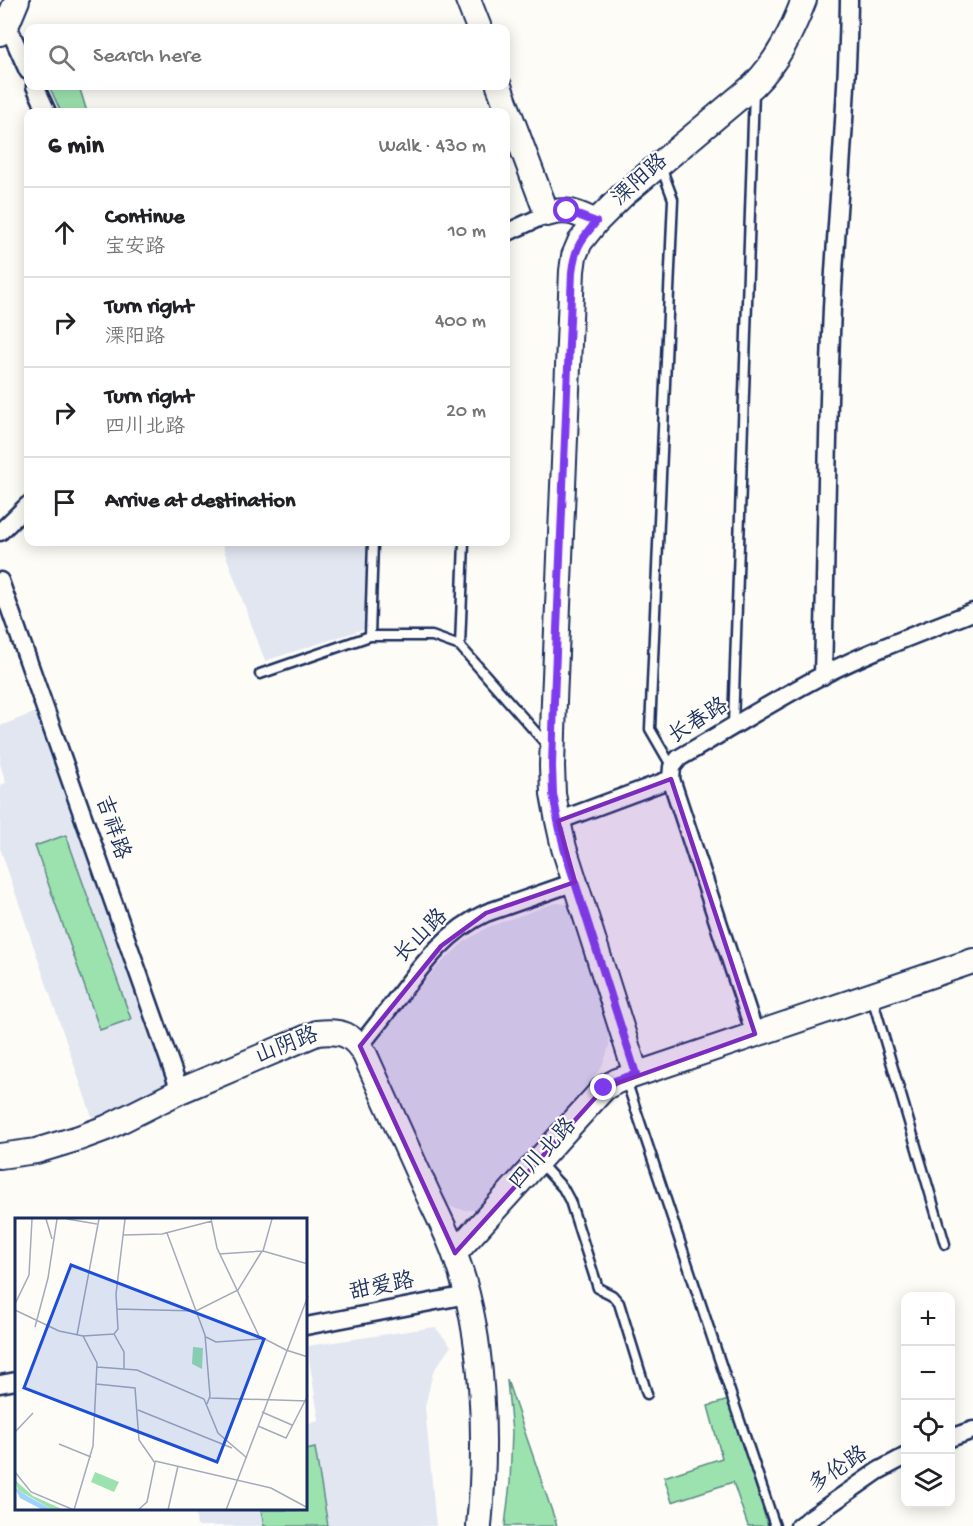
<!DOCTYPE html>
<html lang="en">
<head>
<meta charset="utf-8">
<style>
  body { margin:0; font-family:"Gochi Hand","LXGW WenKai TC",sans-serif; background:#f2f2f2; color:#202124 }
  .controls { position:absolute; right:18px; bottom:18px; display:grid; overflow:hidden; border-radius:12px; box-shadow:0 3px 15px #0003 }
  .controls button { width:54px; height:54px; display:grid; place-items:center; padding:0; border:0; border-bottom:2px solid #e0e0e0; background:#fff; color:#202124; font:30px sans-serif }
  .stop { position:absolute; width:18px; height:18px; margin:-14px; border:4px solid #7c3aed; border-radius:50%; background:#fff }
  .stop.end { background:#7c3aed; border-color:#fff; box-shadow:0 2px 6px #0008 }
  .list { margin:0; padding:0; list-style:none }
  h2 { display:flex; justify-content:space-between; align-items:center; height:78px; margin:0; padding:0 24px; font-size:26px }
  h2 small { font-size:20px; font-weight:400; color:#757577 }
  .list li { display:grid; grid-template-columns:39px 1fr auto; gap:18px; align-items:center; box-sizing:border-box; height:90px; padding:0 24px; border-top:2px solid #e0e0e0 }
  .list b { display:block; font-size:22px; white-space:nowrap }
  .list p { margin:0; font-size:20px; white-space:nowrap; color:#757577 }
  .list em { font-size:20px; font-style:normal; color:#757577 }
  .icon { flex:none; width:33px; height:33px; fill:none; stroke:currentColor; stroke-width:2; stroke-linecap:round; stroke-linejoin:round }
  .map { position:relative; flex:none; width:973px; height:1526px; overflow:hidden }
  .search { position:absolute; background:#fff; box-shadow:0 3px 15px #0003; left:24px; top:24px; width:486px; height:66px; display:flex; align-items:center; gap:15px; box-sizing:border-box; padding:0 21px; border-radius:12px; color:#757577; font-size:22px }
  .panel { position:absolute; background:#fff; box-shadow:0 3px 15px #0003; left:24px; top:108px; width:486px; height:438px; border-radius:12px }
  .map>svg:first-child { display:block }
  .built { fill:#e2e6f1 }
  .green { fill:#9ce2ae; stroke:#5c8886; stroke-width:1.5 }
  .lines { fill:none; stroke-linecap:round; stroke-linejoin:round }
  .lane-casing { stroke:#1b2f5e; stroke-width:13 }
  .street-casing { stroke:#1b2f5e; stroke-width:21 }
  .secondary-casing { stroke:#1b2f5e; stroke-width:28 }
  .lane { stroke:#fdfcf7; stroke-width:8 }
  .street { stroke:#fdfcf7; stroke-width:16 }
  .secondary { stroke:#fdfcf7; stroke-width:24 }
  .route { stroke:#7c3aed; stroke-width:8 }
  .marked { fill:#7b2cbf; fill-opacity:0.2; stroke:#7b2cbf; stroke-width:4.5; stroke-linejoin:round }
  .labels { text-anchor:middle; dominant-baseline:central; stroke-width:4.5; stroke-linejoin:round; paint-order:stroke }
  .street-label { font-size:22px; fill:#1b2f5e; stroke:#fdfcf7 }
  .inset-road { fill:none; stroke:#a3aaba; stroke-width:1.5 }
  .view { fill:#1d4ed8; fill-opacity:0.15; stroke:#1d4ed8; stroke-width:3 }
  .inset-edge { fill:none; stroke:#1b2f5e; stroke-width:3 }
</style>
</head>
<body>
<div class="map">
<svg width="973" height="1526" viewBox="0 0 973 1526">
  <rect width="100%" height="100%" fill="#fdfcf7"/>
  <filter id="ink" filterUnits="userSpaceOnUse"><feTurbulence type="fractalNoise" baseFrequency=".0167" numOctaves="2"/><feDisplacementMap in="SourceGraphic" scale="12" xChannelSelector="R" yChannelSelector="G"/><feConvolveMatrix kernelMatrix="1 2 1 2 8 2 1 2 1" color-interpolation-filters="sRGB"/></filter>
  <g filter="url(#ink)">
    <path class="built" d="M221,542H369L367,628L265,661Z
      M41,710L171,1086L94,1123L0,848V785L6,783L0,764V726Z
      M558,903L566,904L572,910L609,1032V1046L606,1056L601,1068L485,1205L475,1210H464L452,1207L438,1196L373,1058L374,1046L378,1038L415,992L438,966L464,942L488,927L552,904Z
      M435,1327L451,1346L433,1372L425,1407L436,1526H197L195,1510H306V1424L319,1421L307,1346Z"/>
    <path class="green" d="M49,86H79L87,112H61Z
      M66,835L131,1019L100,1030L35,846Z
      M507,1380L557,1526H505L510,1483L512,1432Z
      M729,1400L768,1526H748L733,1482L672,1502L664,1477L722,1458L708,1406Z
      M315,1448L328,1526H264L261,1510H306V1450Z"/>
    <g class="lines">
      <defs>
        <path id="lane" d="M661,167L673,199L650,729L672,767
          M373,542L370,636H432L460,646
          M464,542L460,646L547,745
          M260,674L370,636
          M733,726L754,91
          M872,997L945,1244
          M626,1080L775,1526
          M539,1162L563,1188L570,1201L598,1288L612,1295L619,1303L647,1394"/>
        <path id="street" d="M7,24L28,71
          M35,86L47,112
          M506,233L547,214
          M0,532L28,505
          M0,581L180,1091
          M823,676C826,553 827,431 832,308C837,205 848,103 849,0
          M558,821L671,779
          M755,1034L671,779L672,767L679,758C726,731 773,701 821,676C870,651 922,632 973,612
          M360,1046C370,1033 381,1020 391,1006C418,971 444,932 486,913L575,882
          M306,1326L467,1295
          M0,1384L16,1381
          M950,1438L973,1430
          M799,1526L878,1471L906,1456"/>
        <path id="secondary" d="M468,0L479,28
          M0,33L7,24L17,0
          M499,86L547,214C567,207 578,214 596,222
          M636,1074L580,898L564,848L558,821L553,794L552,766L554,701L572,271L574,256L580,242L596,222L623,195L754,85C778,61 792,31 804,0
          M0,1156L36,1151L79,1138L106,1128L180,1091L317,1033C341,1030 353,1034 365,1055C385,1099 405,1144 425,1188C435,1210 447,1232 455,1255C485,1335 487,1442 479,1526
          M455,1253L604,1088L617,1081L973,961"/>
      </defs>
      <use href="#lane" class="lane-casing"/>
      <use href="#street" class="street-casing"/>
      <use href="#secondary" class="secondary-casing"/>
      <use href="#lane" class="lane"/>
      <use href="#street" class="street"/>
      <use href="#secondary" class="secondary"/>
    </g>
  </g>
  <g class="lines" filter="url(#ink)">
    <path class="route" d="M567,211L596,222C581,240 575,247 572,272L554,701L552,766L553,794L558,821L564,848L580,898L636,1074L617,1080L604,1088"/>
  </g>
  <path class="marked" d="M671,779L755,1034L604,1088L455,1253L360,1046L441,946L486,913L575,882L558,821Z"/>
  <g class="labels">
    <g class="street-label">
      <text transform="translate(641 181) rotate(-42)">溧阳路</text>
      <text transform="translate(699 722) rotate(-32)">长春路</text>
      <text transform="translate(111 828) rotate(71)">吉祥路</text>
      <text transform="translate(422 937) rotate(-45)">长山路</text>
      <text transform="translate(287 1047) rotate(-21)">山阴路</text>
      <text transform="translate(544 1155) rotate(-48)">四川北路</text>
      <text transform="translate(382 1288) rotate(-11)">甜爱路</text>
      <text transform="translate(839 1471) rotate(-34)">多伦路</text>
    </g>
  </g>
  <g transform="translate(15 1218)">
    <rect width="292" height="292" fill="#fdfcf7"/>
    <path d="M178,129L188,130L187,151L177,146ZM80,254L104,264L99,274L76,264ZM0,262L18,278L49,292H38L3,272Z" fill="#9ce2ae"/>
    <path d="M0,270L14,279L38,292H28L5,280Z" fill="#9ed3fc"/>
    <path class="inset-road" d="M31,1L37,21M52,1L82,6M196,1L202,30L244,118L271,132M152,15L190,117L195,178L192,186M108,17L147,16L197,3M248,33L257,1M204,36L248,33L293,46M0,86L14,57L17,1M102,91L181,93L223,72L247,33M0,92L44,113L68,118L82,145L78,228L59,292M20,109L33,60L42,1M99,116L103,111L101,76L110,1M99,116L109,134V151M62,117L84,1M68,118L99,116M191,119L201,124L245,121M271,132L293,139M82,149L122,152L189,181L203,215L232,240M81,166L120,170L124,222L140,245L132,284L123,292M195,180L293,183M123,192L217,230M247,194L277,207M243,208L271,220L293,177M0,214L18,195M44,226L76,239M140,243L256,270L293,290M0,254L16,274L59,292M153,292L163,248M211,292L293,78"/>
    <path class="view" d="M56,47L249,121L202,244L9,170Z"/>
    <rect width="292" height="292" class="inset-edge"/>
  </g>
</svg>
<div class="controls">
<button>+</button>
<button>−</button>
<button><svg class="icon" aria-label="locate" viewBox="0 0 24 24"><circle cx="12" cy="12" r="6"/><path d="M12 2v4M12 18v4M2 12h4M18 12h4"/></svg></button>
<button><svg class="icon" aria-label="layers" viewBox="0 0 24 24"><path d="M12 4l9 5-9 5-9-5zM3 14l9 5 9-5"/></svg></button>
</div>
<div class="stop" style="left:567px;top:211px"></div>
<div class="stop end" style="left:604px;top:1088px"></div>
<div class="search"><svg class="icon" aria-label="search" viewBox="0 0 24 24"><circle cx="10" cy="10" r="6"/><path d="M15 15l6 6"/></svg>Search here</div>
<section class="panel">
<h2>6 min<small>Walk · 430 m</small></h2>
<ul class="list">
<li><svg class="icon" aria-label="ahead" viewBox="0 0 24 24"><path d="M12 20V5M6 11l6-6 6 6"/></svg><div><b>Continue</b><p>宝安路</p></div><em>10 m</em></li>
<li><svg class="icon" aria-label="right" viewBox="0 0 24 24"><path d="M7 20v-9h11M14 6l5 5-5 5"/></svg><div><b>Turn right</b><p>溧阳路</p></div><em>400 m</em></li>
<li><svg class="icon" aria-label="right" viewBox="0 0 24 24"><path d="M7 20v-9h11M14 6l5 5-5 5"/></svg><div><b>Turn right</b><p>四川北路</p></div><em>20 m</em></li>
<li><svg class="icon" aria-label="arrive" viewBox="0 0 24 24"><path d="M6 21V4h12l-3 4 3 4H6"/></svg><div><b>Arrive at destination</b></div></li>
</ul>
</section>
</div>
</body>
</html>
